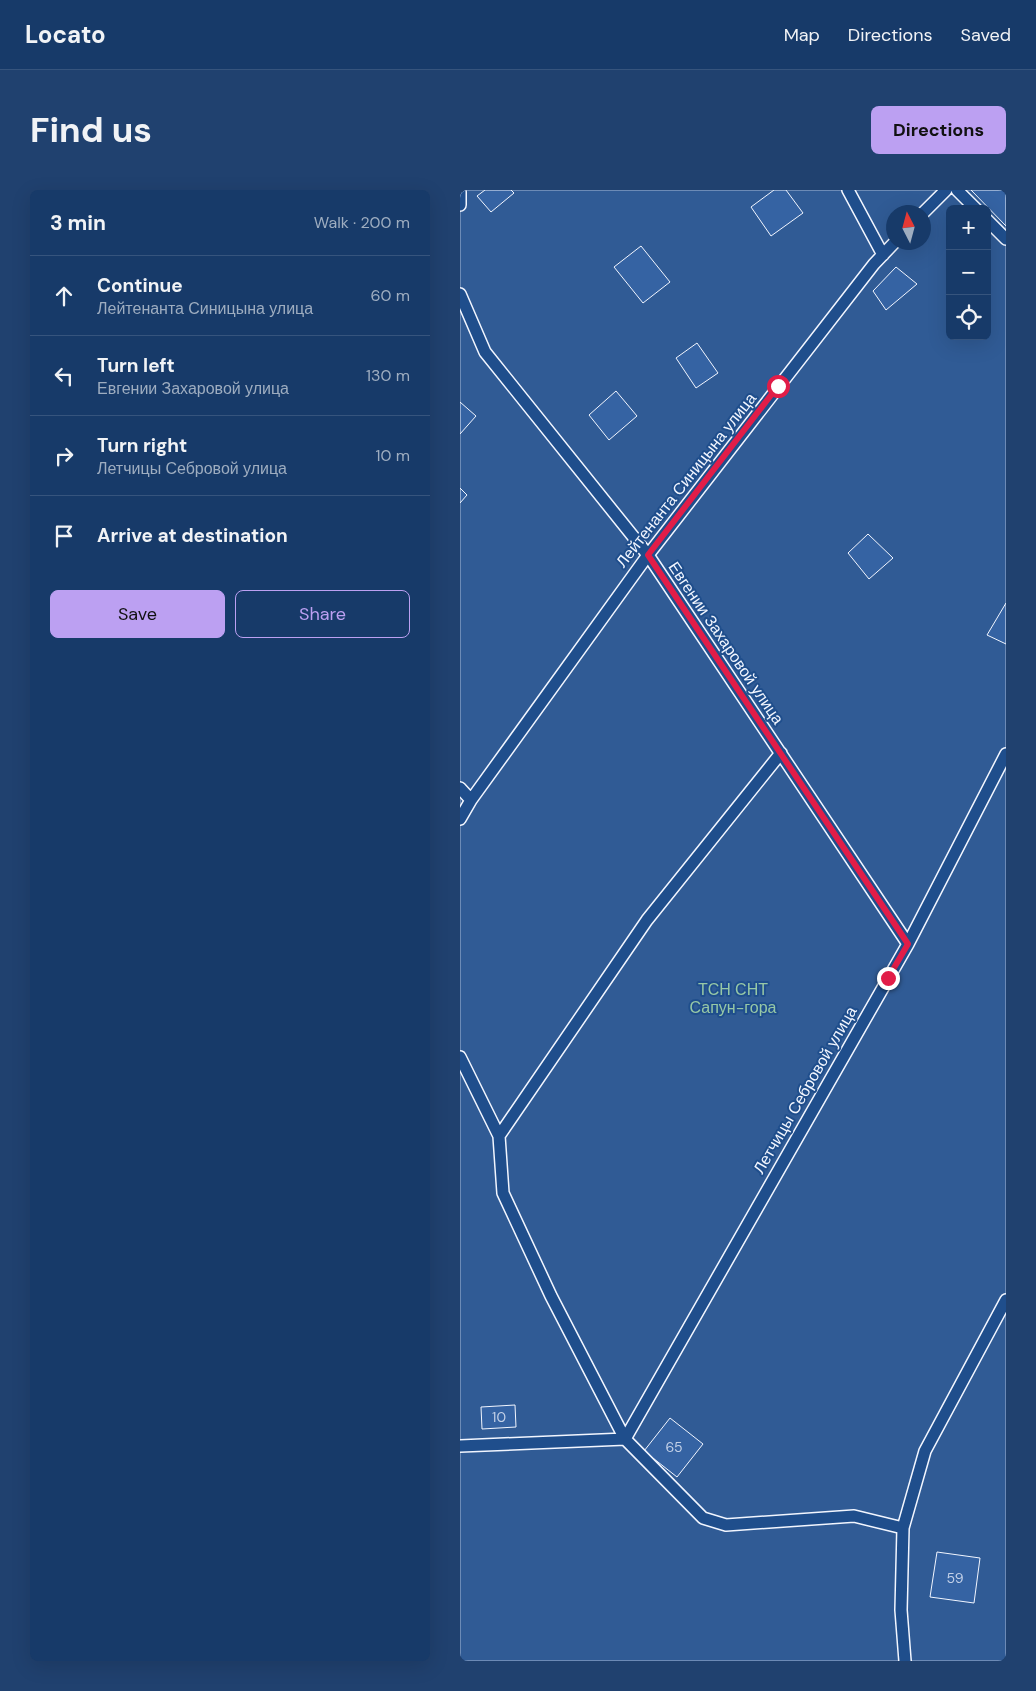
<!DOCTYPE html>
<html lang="en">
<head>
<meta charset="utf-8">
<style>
  body { margin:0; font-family:"DM Sans",sans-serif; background:#20416f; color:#f1f3f6 }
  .controls { position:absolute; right:15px; top:15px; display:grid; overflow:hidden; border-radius:8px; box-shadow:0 5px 20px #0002 }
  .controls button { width:45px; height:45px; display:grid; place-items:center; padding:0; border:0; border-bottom:1px solid #36547d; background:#173a69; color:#f1f3f6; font:25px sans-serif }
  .compass { position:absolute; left:426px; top:15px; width:45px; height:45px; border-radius:50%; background:#173a69; box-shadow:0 5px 20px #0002; rotate:354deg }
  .stop { position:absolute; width:15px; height:15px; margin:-11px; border:4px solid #e11d48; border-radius:50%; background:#fff }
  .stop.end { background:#e11d48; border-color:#fff; box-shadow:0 1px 5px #0008 }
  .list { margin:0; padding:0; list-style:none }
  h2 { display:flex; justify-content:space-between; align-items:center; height:65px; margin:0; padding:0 20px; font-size:21px }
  h2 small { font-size:16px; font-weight:400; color:#9eadc0 }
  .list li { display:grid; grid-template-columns:32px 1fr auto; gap:15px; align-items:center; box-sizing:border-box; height:80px; padding:0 20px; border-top:1px solid #36547d }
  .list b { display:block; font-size:19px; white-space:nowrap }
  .list p { margin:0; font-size:16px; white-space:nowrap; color:#9eadc0 }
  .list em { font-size:16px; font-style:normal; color:#9eadc0 }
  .actions { display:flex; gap:10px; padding:15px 20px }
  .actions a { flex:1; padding:11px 0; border:1px solid #bca0f2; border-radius:8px; text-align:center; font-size:18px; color:#bca0f2 }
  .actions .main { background:#bca0f2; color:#111 }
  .icon { flex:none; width:28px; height:28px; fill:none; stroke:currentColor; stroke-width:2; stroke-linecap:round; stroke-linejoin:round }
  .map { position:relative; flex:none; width:546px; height:1471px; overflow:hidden; border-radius:8px }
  header { display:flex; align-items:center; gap:30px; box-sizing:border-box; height:70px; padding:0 25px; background:#173a69; border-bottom:1px solid #36547d }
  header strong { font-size:24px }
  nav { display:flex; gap:28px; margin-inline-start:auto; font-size:18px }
  .intro { display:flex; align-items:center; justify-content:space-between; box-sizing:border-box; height:120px; padding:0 30px }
  h1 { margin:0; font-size:35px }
  .button { padding:12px 22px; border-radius:8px; background:#bca0f2; color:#111; font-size:18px; font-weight:700 }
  main { display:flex; gap:30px; padding:0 30px }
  aside { flex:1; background:#173a69; border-radius:8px; box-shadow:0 5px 20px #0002 }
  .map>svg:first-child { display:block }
  .built { fill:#305b95; stroke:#a8bbd7; fill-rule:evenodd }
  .building { fill:#3563a3; stroke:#f2f6ff }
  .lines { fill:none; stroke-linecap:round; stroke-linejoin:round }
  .service-casing { stroke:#f2f6ff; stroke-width:14 }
  .service { stroke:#1f4e8c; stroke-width:11 }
  .route { stroke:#e11d48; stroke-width:6 }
  .labels { text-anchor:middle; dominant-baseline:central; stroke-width:4; stroke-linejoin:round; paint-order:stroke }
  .number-label { font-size:14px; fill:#c3d1e8 }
  .street-label { font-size:16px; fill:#f2f6ff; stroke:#1f4e8c }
  .park-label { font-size:16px; fill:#97c8a6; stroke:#1f4e8c }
</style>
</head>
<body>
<header>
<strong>Locato</strong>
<nav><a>Map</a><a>Directions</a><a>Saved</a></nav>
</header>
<div class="intro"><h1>Find us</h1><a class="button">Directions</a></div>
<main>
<aside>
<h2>3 min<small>Walk · 200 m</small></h2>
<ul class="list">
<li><svg class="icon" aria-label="ahead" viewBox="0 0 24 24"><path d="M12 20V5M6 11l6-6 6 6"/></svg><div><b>Continue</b><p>Лейтенанта Синицына улица</p></div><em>60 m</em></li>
<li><svg class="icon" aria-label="left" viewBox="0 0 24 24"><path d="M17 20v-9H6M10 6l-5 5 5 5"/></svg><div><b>Turn left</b><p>Евгении Захаровой улица</p></div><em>130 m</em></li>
<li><svg class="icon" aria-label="right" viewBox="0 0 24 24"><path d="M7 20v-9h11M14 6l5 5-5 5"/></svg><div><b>Turn right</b><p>Летчицы Себровой улица</p></div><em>10 m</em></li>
<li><svg class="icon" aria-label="arrive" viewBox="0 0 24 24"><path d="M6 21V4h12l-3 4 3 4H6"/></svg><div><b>Arrive at destination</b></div></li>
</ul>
<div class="actions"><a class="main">Save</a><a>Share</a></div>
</aside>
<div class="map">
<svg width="546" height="1471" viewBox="0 0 546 1471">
  <rect width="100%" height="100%" fill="#1f4e8c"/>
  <path class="built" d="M0,0H546V1471H0ZM490,19H527V146H490ZM433,22H463V52H433Z"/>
  <path class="building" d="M25,0H51L54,3L31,22L17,6Z
    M314,0H326L343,23L311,46L291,17Z
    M511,0H546V36Z
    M181,56L210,92L183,113L154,77Z
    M436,77L457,94L426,120L413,101Z
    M237,153L258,183L236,198L216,168Z
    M156,201L177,226L149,250L129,225Z
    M0,212L16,226L0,244Z
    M0,298L7,305L0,313Z
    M408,344L433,368L409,389L388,363Z
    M546,413V454L527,445Z
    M55,1215L56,1237L22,1239L21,1217Z
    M210,1228L243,1254L217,1287L184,1261Z
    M477,1362L520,1368L514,1413L470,1407Z"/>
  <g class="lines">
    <defs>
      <path id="service" d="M388,0L423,65
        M497,0L516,19
        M0,2V15
        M463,23L486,0
        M527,30L546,49
        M0,104L25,162L188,365L448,754
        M0,598L11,610
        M0,629L11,610L188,365L414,74L435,52
        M0,867L39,946L43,1003L91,1106L165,1249L243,1328L266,1335L394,1326L443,1338
        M39,946L187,730L321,563
        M165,1249L448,754L546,564
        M0,1256L165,1249
        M445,1471L441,1420L443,1338L465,1261L546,1110"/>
    </defs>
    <use href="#service" class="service-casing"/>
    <use href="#service" class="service"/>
  </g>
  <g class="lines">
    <path class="route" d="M318,196L188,365L448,754L428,788"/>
  </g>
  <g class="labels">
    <g class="number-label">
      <text x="39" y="1227">10</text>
      <text x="214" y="1257">65</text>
      <text x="495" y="1388">59</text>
    </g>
    <g class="street-label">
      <text transform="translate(226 290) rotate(-52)">Лейтенанта Синицына улица</text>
      <text transform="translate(266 453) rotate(56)">Евгении Захаровой улица</text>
      <text transform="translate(345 900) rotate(-60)">Летчицы Себровой улица</text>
    </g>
    <g class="park-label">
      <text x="273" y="799">ТСН СНТ<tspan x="273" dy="18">Сапун-гора</tspan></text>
    </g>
  </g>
</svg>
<div class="controls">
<button>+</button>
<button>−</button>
<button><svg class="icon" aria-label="locate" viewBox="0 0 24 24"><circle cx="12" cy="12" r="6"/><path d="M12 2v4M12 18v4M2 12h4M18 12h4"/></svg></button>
</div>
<svg class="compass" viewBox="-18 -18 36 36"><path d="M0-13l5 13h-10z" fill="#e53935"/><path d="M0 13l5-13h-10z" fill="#9eadc0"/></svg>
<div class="stop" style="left:318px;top:196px"></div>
<div class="stop end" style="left:428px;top:788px"></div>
</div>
</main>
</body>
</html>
